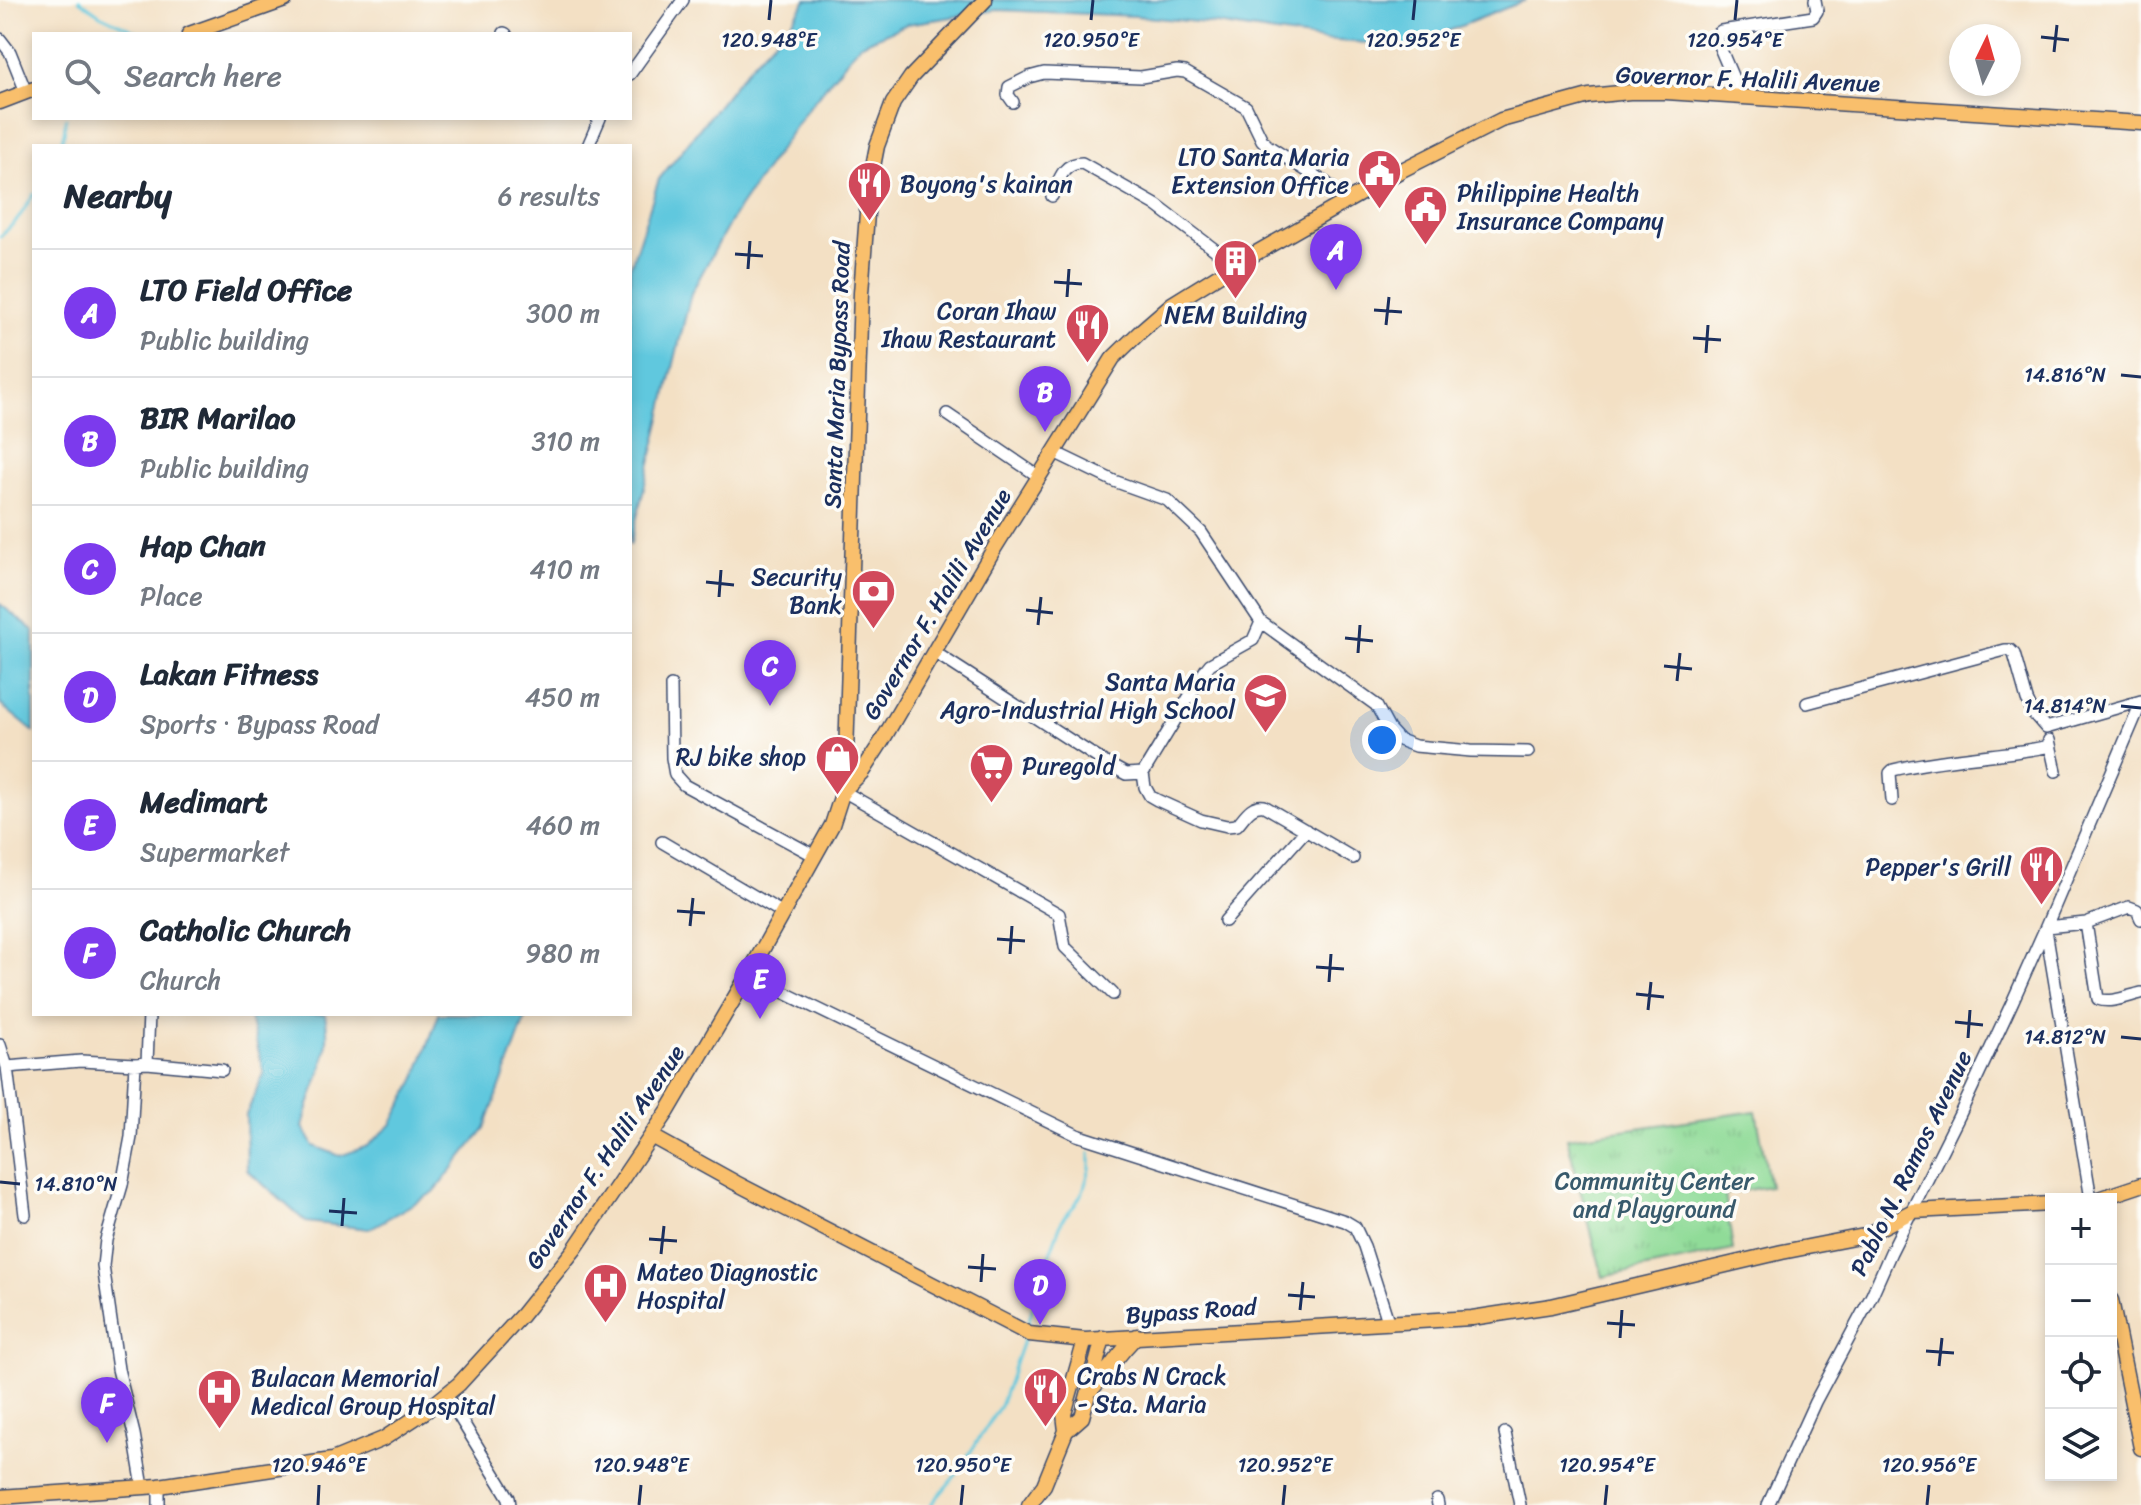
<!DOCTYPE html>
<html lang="en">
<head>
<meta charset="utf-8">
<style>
  body { margin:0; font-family:Sriracha,sans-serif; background:#f6f6f7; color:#1f2937 }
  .controls { position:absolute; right:24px; bottom:24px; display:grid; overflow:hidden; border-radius:0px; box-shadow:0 4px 12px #0003 }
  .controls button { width:72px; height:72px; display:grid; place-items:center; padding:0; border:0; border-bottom:2px solid #e0e1e3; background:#fff; color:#1f2937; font:40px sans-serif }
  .compass { position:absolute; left:1949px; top:24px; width:72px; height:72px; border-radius:50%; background:#fff; box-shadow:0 4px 12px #0003; rotate:5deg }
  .you { position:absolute; left:1382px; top:740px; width:28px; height:28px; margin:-20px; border:6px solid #fff; border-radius:50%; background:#1a73e8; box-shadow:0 0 0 12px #1a73e833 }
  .badge { display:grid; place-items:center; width:52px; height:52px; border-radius:50%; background:#7c3aed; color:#fff; font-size:26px; font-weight:700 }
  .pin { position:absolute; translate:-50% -66px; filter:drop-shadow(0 2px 4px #0008) }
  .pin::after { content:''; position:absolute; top:42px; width:28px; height:24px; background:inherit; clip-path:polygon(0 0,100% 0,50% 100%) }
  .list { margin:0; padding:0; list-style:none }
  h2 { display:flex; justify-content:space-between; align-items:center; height:104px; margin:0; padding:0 32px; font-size:34px }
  h2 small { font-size:26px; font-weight:400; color:#747a83 }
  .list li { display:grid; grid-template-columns:52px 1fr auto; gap:24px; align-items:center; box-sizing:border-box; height:128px; padding:0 32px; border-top:2px solid #e0e1e3 }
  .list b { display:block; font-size:30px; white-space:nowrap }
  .list p { margin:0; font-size:26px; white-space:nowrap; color:#747a83 }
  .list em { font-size:26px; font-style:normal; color:#747a83 }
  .icon { flex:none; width:44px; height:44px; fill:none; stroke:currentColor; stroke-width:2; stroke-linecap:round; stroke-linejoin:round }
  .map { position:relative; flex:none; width:2141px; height:1505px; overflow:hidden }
  .search { position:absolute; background:#fff; box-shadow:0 4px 12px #0003; left:32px; top:32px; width:600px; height:88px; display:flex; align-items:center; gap:20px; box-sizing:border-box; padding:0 28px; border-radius:0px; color:#747a83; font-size:30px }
  .panel { position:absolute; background:#fff; box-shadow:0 4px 12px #0003; left:32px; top:144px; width:600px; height:872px; border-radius:0px }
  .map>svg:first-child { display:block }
  .park { fill:url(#park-tufts); stroke:#56857b; stroke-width:2 }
  .water { fill:#61c8de; stroke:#3e7c9e; stroke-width:2 }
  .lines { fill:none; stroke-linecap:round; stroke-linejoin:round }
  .stream { stroke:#61c8de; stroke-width:3 }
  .minor-casing { stroke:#3b4a6d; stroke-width:14 }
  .major-casing { stroke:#3b4a6d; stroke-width:17 }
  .minor { stroke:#fff; stroke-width:11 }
  .major { stroke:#f9bf6c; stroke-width:14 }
  .ticks { fill:none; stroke:#1b2f5e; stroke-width:3 }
  .labels { text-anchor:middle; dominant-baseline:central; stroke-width:7; stroke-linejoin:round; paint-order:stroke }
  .street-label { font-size:24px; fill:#1b2f5e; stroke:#fdfcf7 }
  .poi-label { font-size:24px; fill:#1b2f5e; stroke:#fdfcf7; text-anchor:end }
  .park-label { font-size:24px; fill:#385a6c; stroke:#fdfcf7 }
  .ticks-label { font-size:20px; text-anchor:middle; fill:#1b2f5e; stroke:#fdfcf7; stroke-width:7; stroke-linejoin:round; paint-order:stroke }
</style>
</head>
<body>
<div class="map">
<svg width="2141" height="1505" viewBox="0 0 2141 1505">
  <defs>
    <pattern id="park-tufts" width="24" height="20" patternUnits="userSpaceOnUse" patternTransform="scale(2)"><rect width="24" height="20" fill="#90db98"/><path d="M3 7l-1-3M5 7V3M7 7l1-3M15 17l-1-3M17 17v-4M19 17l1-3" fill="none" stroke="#7cbc85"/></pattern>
  </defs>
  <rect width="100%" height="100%" fill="#fdfcf7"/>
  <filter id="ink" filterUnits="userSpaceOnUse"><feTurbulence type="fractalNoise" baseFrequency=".0125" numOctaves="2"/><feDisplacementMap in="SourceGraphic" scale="16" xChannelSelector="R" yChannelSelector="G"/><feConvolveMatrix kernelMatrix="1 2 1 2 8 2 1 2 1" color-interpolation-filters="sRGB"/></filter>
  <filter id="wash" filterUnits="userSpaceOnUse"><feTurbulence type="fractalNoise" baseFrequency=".006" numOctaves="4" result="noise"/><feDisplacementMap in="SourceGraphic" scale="32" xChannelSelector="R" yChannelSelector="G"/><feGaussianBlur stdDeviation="1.8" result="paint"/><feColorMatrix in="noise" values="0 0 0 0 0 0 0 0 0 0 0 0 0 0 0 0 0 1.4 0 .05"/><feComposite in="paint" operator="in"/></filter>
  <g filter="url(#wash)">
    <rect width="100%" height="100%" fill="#f3e0c4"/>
    <path class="park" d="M1756,1111L1770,1186L1725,1194L1733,1250L1603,1277L1567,1138Z"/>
    <path class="water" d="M806,0H1526L1411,46L1323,40L1217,24L1136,16L997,10L907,24L859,45L805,112L734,215L691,293L630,546V268L633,259L659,179L748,68L794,19Z
      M0,604L34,631V732L0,704Z
      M249,1014H325C326,1022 328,1032 327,1040C325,1070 309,1097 303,1127L314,1146L340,1156L368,1146L391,1125L415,1080L439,1014H527L485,1128L434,1192L369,1229L306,1222L247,1170L246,1115L264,1073Z"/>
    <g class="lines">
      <path class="stream" d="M79,0L100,15L141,34
        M60,146L64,133L66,118
        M0,237L18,219L34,194
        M1027,1327L1042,1275L1063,1218L1075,1205L1083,1191L1090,1169V1153
        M931,1505L955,1476L1000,1406L1024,1338"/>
    </g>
  </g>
  <g filter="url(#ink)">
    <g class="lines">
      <defs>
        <path id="minor" d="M504,33L506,34
          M0,39L10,52L26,92
          M630,74L683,0
          M1741,97L1718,43L1717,34L1721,31L1813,17L1817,11L1815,0
          M1013,102L1008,95L1009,87L1029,77L1044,73L1141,77L1177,71L1185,72L1246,107L1262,140L1268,146L1326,183L1348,201
          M588,146L600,118
          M1052,196C1059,181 1062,163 1082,163L1156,205L1235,265
          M947,414L1038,476
          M1054,452L1114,481L1167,500L1201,532L1261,622L1253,640L1210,664L1206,669L1143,773L1145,787L1150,796L1157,800L1201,820L1227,826L1237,825C1245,816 1251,804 1264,806L1353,858
          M1261,622L1376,705L1389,729L1399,740L1415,746L1471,751L1528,752
          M934,652L1104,762L1126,774L1143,773
          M671,686L672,758L675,775L684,785L815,856
          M1807,703L2005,650H2010L2014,654L2027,700L2033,713L2046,728L2141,701
          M2049,740L2056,771
          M843,791L1059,914L1065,947L1113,994
          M1892,800L1890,773L1893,770C1945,757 1998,757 2050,746
          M662,842L783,913
          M1225,921L1306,830
          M2086,923L2098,999C2111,1004 2128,996 2141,993
          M2046,927L2086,923L2129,907L2137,910L2141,919
          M2046,930L2091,1199
          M748,975L1077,1135L1345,1221L1355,1227L1364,1246L1389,1324
          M0,1045L7,1067L25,1215
          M147,1063L149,1014
          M135,1064L131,1137L122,1185L106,1240L103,1266L118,1369L134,1434L143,1487
          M7,1067L81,1061L135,1064L147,1063L222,1070
          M446,1395L509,1498L510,1505
          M1505,1433L1520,1505
          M1437,1500L1438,1505
          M159,1505V1486
          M1768,1505L1815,1402L1872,1295L1891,1252L1960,1114L2011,1005L2045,929L2141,703"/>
        <path id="major" d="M189,34L285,0
          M0,102L34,89
          M843,791L846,755L861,293L869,187L877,146L893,103L911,77L985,0
          M651,1136L736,1183L1029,1334L1085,1340L1472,1318L1551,1306L1782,1252L1864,1236L1913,1211L2051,1204
          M2099,1199L2141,1185
          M2111,1300L2141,1448
          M1089,1392C1107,1374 1118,1353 1137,1336
          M1066,1431L1064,1414L1085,1340
          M0,1497L159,1486L332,1460L383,1439L426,1411L459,1384L522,1315L574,1250L668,1111L748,975L832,825L843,791L862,772L882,741L995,547L1113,358L1142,330L1172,304L1235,265L1400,171L1501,120L1589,96L1630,92H1666L2141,123
          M1029,1505L1044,1485L1066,1431L1082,1417L1103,1338"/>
      </defs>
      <use href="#minor" class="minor-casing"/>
      <use href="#major" class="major-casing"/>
      <use href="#minor" class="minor"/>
      <use href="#major" class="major"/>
    </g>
  </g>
  <path class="ticks" d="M769,20L771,0M1091,20L1093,0M1413,20L1415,0M1735,20L1737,0M2041,37L2069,40M2054,52L2057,25M735,254L763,256M748,269L750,241M1054,282L1082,284M1067,297L1069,269M1374,310L1402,312M1386,325L1389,297M1693,338L1721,340M1706,353L1708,325M2121,375L2141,377M706,582L734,585M719,597L721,570M1026,610L1053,613M1038,625L1041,597M1345,638L1373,641M1358,653L1360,625M1664,666L1692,669M1677,681L1680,653M2121,706L2141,708M677,911L705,913M690,926L693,898M997,939L1025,941M1010,954L1012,926M1316,967L1344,969M1329,982L1331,954M1636,994L1664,997M1648,1010L1651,982M1955,1022L1983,1025M2121,1037L2141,1039M1968,1038L1970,1010M0,1182L20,1184M329,1211L357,1213M342,1226L344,1198M649,1239L677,1241M661,1254L664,1226M968,1267L996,1269M981,1282L983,1254M1288,1295L1315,1297M1300,1310L1303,1282M1607,1323L1635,1325M1620,1338L1622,1310M1926,1351L1954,1353M1939,1366L1942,1338M318,1505L319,1485M639,1505L641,1485M961,1505L963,1485M1283,1505L1285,1485M1605,1505L1607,1485M1927,1505L1929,1485"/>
  <defs>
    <symbol id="civic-pin" viewBox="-11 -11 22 30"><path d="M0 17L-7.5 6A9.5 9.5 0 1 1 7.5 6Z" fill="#d1495b" stroke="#fdfcf7"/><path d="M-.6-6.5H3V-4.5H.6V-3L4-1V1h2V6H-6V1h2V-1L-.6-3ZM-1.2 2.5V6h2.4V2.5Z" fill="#fff"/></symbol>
    <symbol id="restaurant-pin" viewBox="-11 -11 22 30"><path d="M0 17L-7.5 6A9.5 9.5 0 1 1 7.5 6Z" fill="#d1495b" stroke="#fdfcf7"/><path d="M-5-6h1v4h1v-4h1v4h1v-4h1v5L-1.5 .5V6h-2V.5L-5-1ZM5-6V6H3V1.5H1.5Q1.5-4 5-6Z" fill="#fff"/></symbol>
    <symbol id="building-pin" viewBox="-11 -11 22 30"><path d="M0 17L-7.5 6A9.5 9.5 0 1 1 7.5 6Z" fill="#d1495b" stroke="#fdfcf7"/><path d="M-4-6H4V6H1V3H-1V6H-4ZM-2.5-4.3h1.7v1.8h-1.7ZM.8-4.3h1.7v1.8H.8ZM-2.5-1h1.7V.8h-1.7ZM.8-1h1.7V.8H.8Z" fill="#fff"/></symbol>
    <symbol id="bank-pin" viewBox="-11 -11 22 30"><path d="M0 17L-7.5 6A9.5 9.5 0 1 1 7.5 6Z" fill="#d1495b" stroke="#fdfcf7"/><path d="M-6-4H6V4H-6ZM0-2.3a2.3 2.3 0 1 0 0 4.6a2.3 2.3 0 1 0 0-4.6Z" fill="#fff"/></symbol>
    <symbol id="school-pin" viewBox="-11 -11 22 30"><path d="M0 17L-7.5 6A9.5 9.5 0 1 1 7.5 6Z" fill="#d1495b" stroke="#fdfcf7"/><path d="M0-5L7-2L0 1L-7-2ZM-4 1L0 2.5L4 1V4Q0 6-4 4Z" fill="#fff"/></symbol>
    <symbol id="shop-pin" viewBox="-11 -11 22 30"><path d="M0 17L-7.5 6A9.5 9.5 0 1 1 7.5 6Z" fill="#d1495b" stroke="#fdfcf7"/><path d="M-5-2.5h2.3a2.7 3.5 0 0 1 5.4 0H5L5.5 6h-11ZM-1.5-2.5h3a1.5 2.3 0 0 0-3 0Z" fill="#fff"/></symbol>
    <symbol id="supermarket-pin" viewBox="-11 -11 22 30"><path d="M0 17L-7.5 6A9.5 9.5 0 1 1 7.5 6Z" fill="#d1495b" stroke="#fdfcf7"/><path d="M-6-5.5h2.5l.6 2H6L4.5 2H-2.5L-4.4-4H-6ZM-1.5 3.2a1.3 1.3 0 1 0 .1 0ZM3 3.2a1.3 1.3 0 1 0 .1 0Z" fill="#fff"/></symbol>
    <symbol id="hospital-pin" viewBox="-11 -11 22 30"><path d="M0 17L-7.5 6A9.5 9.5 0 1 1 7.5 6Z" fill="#d1495b" stroke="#fdfcf7"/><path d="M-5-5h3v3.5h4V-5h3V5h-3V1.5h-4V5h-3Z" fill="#fff"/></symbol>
  </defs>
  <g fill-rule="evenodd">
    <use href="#civic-pin" x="1354" y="146" width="51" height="69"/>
    <use href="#restaurant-pin" x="844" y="158" width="51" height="69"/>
    <use href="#civic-pin" x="1400" y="182" width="51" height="69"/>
    <use href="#building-pin" x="1210" y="236" width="51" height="69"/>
    <use href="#restaurant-pin" x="1062" y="300" width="51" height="69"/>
    <use href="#bank-pin" x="848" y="566" width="51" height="69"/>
    <use href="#school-pin" x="1240" y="670" width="51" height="69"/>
    <use href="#shop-pin" x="812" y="732" width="51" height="69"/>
    <use href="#supermarket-pin" x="966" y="740" width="51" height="69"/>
    <use href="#restaurant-pin" x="2016" y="842" width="51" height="69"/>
    <use href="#hospital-pin" x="580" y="1260" width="51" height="69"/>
    <use href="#restaurant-pin" x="1020" y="1364" width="51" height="69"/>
    <use href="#hospital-pin" x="194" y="1366" width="51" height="69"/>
  </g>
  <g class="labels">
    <g class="street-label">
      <text transform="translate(1748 79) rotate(2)">Governor F. Halili Avenue</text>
      <text transform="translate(837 375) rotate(-88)">Santa Maria Bypass Road</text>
      <text transform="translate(937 604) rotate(-59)">Governor F. Halili Avenue</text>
      <text transform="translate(605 1157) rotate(-56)">Governor F. Halili Avenue</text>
      <text transform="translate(1911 1163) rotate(-64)">Pablo N. Ramos Avenue</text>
      <text transform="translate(1191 1311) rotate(-4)">Bypass Road</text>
    </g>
    <g class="poi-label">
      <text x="1349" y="157">LTO Santa Maria<tspan x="1349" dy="28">Extension Office</tspan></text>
      <text x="900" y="184" text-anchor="start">Boyong's kainan</text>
      <text x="1457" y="193" text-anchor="start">Philippine Health<tspan x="1457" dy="28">Insurance Company</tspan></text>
      <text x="1056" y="311">Coran Ihaw<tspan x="1056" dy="28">Ihaw Restaurant</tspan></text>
      <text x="1236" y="315" text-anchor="middle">NEM Building</text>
      <text x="842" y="577">Security<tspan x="842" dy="28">Bank</tspan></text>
      <text x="1235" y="682">Santa Maria<tspan x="1235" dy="28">Agro-Industrial High School</tspan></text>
      <text x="806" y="757">RJ bike shop</text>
      <text x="1022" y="766" text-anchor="start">Puregold</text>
      <text x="2011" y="867">Pepper's Grill</text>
      <text x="637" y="1272" text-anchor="start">Mateo Diagnostic<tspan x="637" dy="28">Hospital</tspan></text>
      <text x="1077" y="1376" text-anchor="start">Crabs N Crack<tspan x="1077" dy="28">- Sta. Maria</tspan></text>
      <text x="251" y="1378" text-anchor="start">Bulacan Memorial<tspan x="251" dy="28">Medical Group Hospital</tspan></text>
    </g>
    <g class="park-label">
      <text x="1654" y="1181">Community Center<tspan x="1654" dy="28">and Playground</tspan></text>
    </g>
  </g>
  <g class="ticks-label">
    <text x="769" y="47">120.948°E</text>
    <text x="1091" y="47">120.950°E</text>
    <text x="1413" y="47">120.952°E</text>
    <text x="1735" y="47">120.954°E</text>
    <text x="2065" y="382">14.816°N</text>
    <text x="2065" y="713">14.814°N</text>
    <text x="2065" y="1044">14.812°N</text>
    <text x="76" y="1191">14.810°N</text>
    <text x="319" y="1472">120.946°E</text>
    <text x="641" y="1472">120.948°E</text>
    <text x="963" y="1472">120.950°E</text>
    <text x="1285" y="1472">120.952°E</text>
    <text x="1607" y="1472">120.954°E</text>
    <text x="1929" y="1472">120.956°E</text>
  </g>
</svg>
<div class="controls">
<button>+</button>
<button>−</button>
<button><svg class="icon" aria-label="locate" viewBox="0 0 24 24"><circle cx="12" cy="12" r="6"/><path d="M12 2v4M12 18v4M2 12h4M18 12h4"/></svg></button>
<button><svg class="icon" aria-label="layers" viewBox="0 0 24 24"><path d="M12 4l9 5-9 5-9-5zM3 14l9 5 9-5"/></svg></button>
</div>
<svg class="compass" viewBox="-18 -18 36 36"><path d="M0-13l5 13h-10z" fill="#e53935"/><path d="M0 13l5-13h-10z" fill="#747a83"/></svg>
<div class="you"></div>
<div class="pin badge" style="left:1336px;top:290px">A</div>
<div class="pin badge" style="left:1045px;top:432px">B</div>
<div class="pin badge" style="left:770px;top:706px">C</div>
<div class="pin badge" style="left:1040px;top:1325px">D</div>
<div class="pin badge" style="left:760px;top:1019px">E</div>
<div class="pin badge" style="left:107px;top:1443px">F</div>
<div class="search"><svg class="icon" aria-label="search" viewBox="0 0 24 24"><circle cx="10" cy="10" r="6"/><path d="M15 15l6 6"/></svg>Search here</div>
<section class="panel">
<h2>Nearby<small>6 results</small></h2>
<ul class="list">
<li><span class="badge">A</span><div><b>LTO Field Office</b><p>Public building</p></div><em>300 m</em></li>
<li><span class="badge">B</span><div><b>BIR Marilao</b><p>Public building</p></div><em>310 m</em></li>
<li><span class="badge">C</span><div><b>Hap Chan</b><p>Place</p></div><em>410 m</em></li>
<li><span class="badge">D</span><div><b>Lakan Fitness</b><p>Sports · Bypass Road</p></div><em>450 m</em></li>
<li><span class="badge">E</span><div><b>Medimart</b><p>Supermarket</p></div><em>460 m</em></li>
<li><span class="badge">F</span><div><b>Catholic Church</b><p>Church</p></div><em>980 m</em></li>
</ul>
</section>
</div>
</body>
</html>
